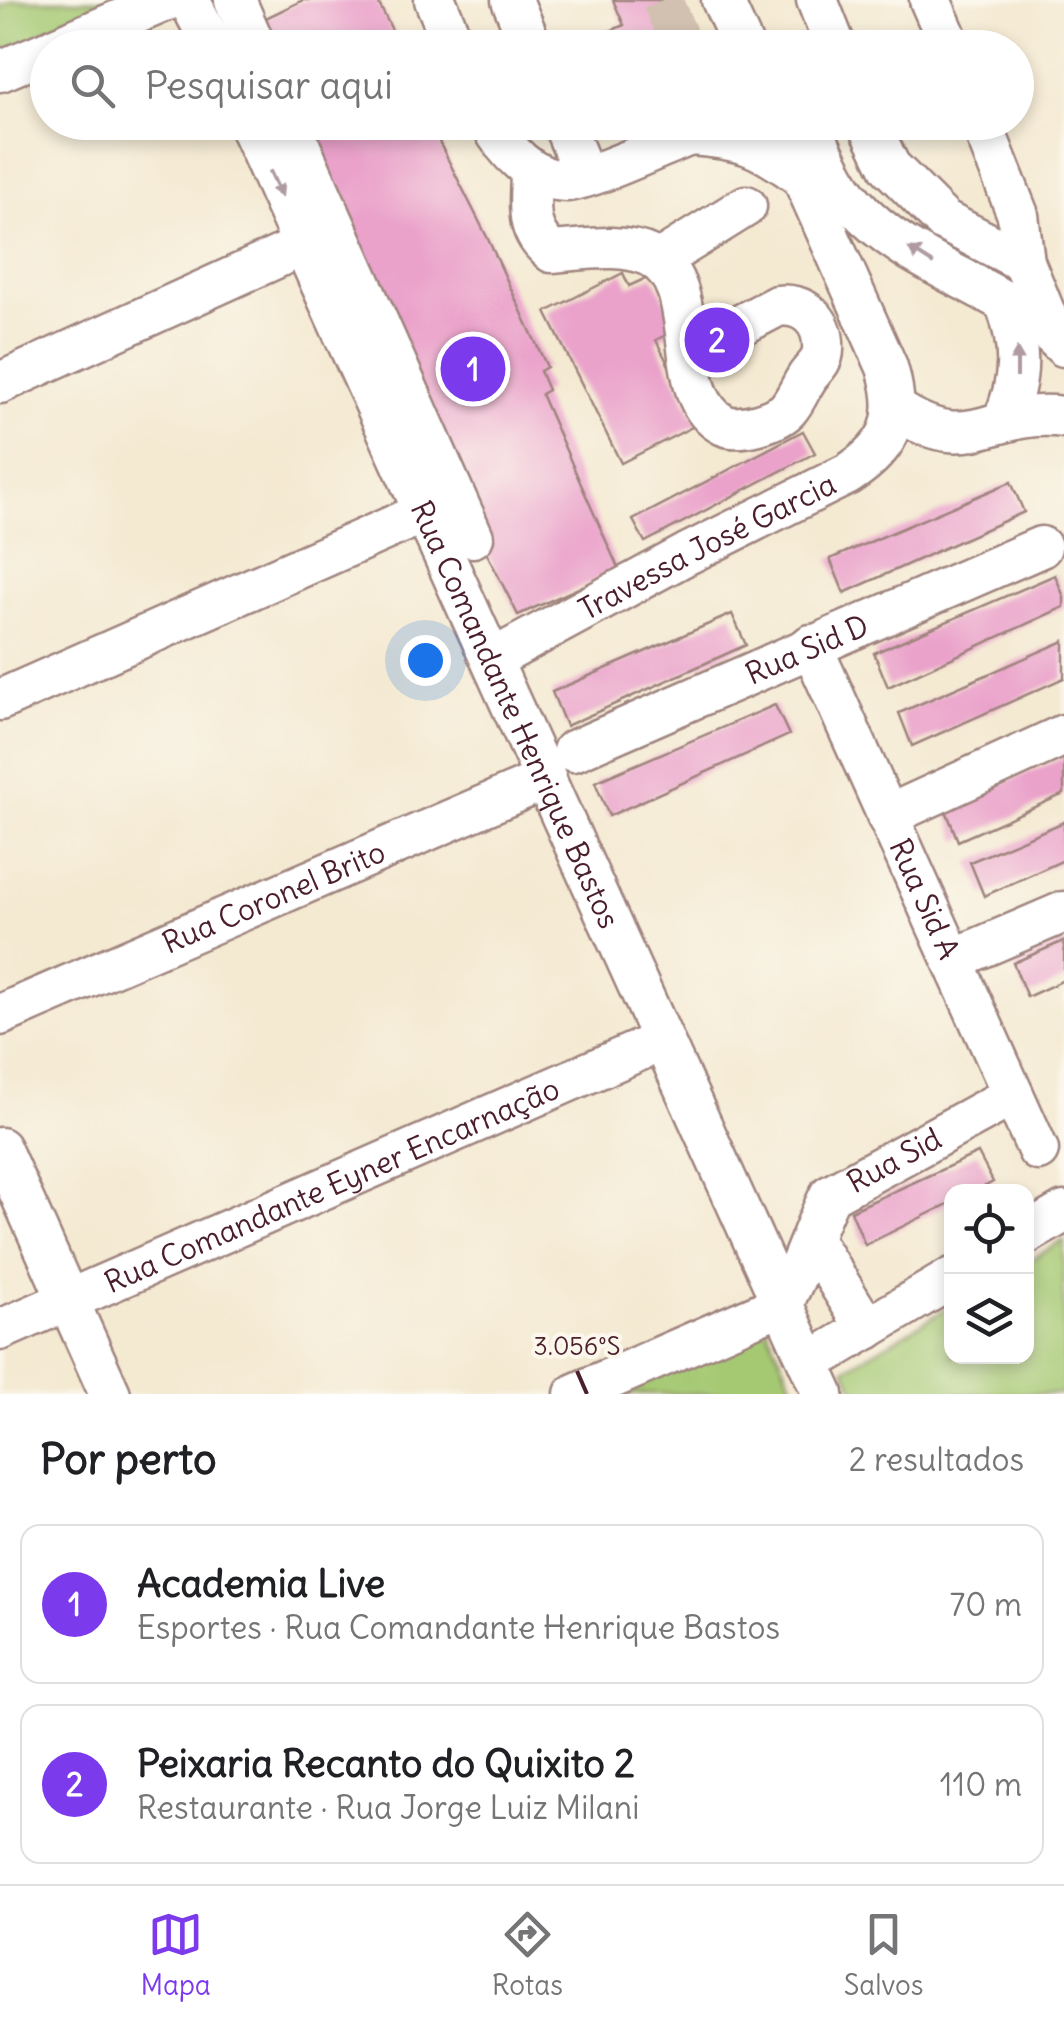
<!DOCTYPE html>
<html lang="pt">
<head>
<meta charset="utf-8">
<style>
  body { margin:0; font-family:Delius,sans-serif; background:#f2f2f2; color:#202124 }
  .controls { position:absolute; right:30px; bottom:30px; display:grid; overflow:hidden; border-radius:20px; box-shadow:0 5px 15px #0003 }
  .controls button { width:90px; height:90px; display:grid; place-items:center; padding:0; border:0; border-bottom:2px solid #e0e0e0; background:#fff; color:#202124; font:50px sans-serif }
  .you { position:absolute; left:425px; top:660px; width:35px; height:35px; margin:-25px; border:8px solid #fff; border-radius:50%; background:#1a73e8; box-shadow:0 0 0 15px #1a73e833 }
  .badge { display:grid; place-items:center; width:65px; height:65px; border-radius:50%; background:#7c3aed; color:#fff; font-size:32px; font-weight:700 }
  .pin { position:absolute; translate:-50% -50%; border:5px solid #fff; box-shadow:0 2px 10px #0006 }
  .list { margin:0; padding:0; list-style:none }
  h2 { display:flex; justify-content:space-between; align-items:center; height:130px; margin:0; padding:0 40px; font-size:42px }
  h2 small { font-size:32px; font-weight:400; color:#757577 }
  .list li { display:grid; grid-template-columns:65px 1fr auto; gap:30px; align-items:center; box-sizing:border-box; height:160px; margin:0 20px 20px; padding:0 20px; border:2px solid #e0e0e0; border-radius:20px }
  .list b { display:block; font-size:38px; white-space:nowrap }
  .list p { margin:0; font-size:32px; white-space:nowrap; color:#757577 }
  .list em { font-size:32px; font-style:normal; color:#757577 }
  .icon { flex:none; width:55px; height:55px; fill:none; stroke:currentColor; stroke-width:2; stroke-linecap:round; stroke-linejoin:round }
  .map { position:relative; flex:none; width:1064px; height:1394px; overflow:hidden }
  .search { position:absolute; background:#fff; box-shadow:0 5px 15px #0003; left:30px; right:30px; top:30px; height:110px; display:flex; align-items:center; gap:25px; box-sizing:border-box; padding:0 35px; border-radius:55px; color:#757577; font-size:38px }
  .sheet { height:490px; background:#fff }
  nav { display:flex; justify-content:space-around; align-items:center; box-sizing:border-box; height:140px; border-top:2px solid #e0e0e0; background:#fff; font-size:28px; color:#757577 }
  nav a { display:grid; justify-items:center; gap:5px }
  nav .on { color:#7c3aed }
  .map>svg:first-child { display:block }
  .green { fill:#a5c973; stroke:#78744f; stroke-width:2.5 }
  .building { fill:#eaa1ca }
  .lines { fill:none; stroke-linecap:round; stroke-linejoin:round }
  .minor-tunnel { stroke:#d2c1b0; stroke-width:40; stroke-dasharray:40 20; stroke-linecap:butt }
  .minor-casing { stroke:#9f847e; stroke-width:45 }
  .minor { stroke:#fff; stroke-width:40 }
  .oneway { fill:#ae9aa0 }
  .ticks { fill:none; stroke:#4a1f2b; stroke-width:4 }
  .labels { text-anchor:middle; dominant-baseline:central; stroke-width:8; stroke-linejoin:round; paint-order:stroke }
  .street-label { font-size:30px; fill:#4a1f2b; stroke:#fbf7ec }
  .ticks-label { font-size:25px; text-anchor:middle; fill:#4a1f2b; stroke:#fbf7ec; stroke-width:8; stroke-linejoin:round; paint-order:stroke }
</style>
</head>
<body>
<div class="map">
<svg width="1064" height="1394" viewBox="0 0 1064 1394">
  <rect width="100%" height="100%" fill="#fbf7ec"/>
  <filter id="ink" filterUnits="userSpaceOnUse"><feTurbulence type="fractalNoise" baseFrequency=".01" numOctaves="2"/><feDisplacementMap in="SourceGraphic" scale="20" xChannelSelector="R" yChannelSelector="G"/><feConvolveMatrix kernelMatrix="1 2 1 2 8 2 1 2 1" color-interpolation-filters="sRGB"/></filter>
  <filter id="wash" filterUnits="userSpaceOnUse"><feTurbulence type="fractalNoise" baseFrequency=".0048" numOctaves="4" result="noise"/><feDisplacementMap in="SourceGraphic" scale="40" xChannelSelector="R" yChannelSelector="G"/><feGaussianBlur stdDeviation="2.25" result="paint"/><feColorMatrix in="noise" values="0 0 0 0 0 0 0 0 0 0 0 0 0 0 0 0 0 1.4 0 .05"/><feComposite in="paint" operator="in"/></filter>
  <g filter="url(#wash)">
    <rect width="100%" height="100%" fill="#f4e9d1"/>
    <path class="green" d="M13,0H124L0,56V7Z
      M1064,1240V1394H856L845,1369L951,1306L952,1356H1026L1027,1262Z
      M765,1324L797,1394H605Z"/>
    <g id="blocks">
      <path class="building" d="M303,0H377L401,48H258L249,26Z
        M613,0H667L687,48H571L624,25Z
        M292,122H429L487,237L547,367L540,371L548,390L541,394L619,570L518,615L469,518Z
        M623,273L629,286L653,275L679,328L656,340L698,424L621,463L546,312Z
        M803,431L815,453L645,542L633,520Z
        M1011,482L1024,512L844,593L830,559Z
        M1055,575L1064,597V607L888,687L874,653Z
        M732,614L746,645L566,726L552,692Z
        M1064,641V678L912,746L899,713Z
        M775,705L789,735L609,816L595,782Z
        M1064,757V794L958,841L945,808Z
        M1064,822V860L984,896L970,862Z
        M1064,941V980L1027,997L1013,963Z
        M978,1153L993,1182L974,1192H952V1202L865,1245L851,1211Z"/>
    </g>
  </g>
  <g filter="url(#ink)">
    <use href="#blocks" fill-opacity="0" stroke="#9f847e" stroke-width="2.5"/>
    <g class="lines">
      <path class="minor-tunnel" d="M662,0L683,48"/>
      <defs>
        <g id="minor">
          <path d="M189,0L214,48"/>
          <path d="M235,0L256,48"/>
          <path d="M435,0L455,48"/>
          <path d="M512,0L532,48"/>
          <path d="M722,0L744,48"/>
          <path d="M817,0L836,48"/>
          <path d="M930,0L951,48"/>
          <path d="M55,48L167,0"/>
          <path d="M0,71L48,51"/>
          <path id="s1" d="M248,122L823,1394"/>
          <path d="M289,122L473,537"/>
          <path d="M490,122C505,150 532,181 567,181C590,180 664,145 690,135L705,122"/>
          <path d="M809,122C822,150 834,181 854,204C911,269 1004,285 1064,346"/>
          <path d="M868,122L890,167L944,221L1024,262"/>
          <path d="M981,122L1018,215L1024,262L1054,336"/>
          <path d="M565,128L585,176"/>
          <path d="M690,135C743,139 757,144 801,176"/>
          <path d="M531,170C531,204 523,229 552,252C582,250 622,242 650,256C707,285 667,396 724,425C739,432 778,421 788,409C796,400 801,386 808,376C814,368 823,361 823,350C825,321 804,302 777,306L690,352"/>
          <path d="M658,261L746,206"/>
          <path d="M0,383L304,245"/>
          <path d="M896,409C971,460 990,407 1064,417"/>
          <path d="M1003,421C1022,379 1021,346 1006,304"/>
          <path id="s2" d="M811,645L1038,1150"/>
          <path id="s3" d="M493,659L687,554L848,474C893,445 902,417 887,367L778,122"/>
          <path d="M0,700L423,513"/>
          <path id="s4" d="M573,751L1041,547"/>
          <path d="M887,816L1064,735"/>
          <path d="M954,959L1064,912"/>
          <path id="s5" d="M0,1015L546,779"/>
          <path d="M0,1148L110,1394"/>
          <path d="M1026,1234L1064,1212"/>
          <path d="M813,1241L867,1329"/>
          <path id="s6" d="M782,1304C802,1269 812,1231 830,1195L1013,1095"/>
          <path id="s7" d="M0,1330L663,1040"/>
          <path d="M809,1363L952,1278"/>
          <path d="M575,1394L782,1304"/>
        </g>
      </defs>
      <use href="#minor" class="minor-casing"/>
      <use href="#minor" class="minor"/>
    </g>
    <defs><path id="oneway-solid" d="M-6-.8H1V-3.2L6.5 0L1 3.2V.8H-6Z" transform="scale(2.5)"/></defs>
    <g class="oneway">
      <use href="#oneway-solid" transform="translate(276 184) rotate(65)"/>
      <use href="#oneway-solid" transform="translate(921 256) rotate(-148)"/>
      <use href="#oneway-solid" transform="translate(1017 363) rotate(-90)"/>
    </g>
  </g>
  <path class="ticks" d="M577,1371L587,1394"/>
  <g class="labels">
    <g class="street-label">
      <text stroke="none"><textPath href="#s3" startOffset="242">Travessa José Garcia</textPath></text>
      <text stroke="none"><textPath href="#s4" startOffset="255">Rua Sid D</textPath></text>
      <text stroke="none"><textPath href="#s1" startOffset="650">Rua Comandante Henrique Bastos</textPath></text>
      <text stroke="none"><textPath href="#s5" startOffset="298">Rua Coronel Brito</textPath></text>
      <text stroke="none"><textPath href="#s2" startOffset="278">Rua Sid A</textPath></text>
      <text stroke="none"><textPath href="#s6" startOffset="192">Rua Sid</textPath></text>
      <text stroke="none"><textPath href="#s7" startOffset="362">Rua Comandante Eyner Encarnação</textPath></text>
    </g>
  </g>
  <g class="ticks-label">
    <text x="577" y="1355">3.056°S</text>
  </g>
</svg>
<div class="controls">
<button><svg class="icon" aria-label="locate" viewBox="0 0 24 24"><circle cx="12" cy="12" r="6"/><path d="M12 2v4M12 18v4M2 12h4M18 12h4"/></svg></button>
<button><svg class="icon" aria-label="layers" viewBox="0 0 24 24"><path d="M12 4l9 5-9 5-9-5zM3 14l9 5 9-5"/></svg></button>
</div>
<div class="you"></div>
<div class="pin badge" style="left:473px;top:369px">1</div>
<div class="pin badge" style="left:717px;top:340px">2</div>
<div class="search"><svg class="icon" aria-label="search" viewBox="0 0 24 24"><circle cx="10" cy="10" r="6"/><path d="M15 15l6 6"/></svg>Pesquisar aqui</div>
</div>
<section class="sheet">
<h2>Por perto<small>2 resultados</small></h2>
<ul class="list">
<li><span class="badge">1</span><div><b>Academia Live</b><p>Esportes · Rua Comandante Henrique Bastos</p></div><em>70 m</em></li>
<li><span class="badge">2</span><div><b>Peixaria Recanto do Quixito 2</b><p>Restaurante · Rua Jorge Luiz Milani</p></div><em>110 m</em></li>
</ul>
</section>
<nav>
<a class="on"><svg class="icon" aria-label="map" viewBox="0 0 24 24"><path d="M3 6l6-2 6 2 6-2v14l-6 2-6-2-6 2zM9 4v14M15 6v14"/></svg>Mapa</a>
<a><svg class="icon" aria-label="directions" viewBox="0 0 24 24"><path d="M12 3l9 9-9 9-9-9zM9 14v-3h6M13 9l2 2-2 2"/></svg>Rotas</a>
<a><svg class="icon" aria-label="saved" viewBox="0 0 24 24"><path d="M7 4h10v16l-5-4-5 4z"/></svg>Salvos</a>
</nav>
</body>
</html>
